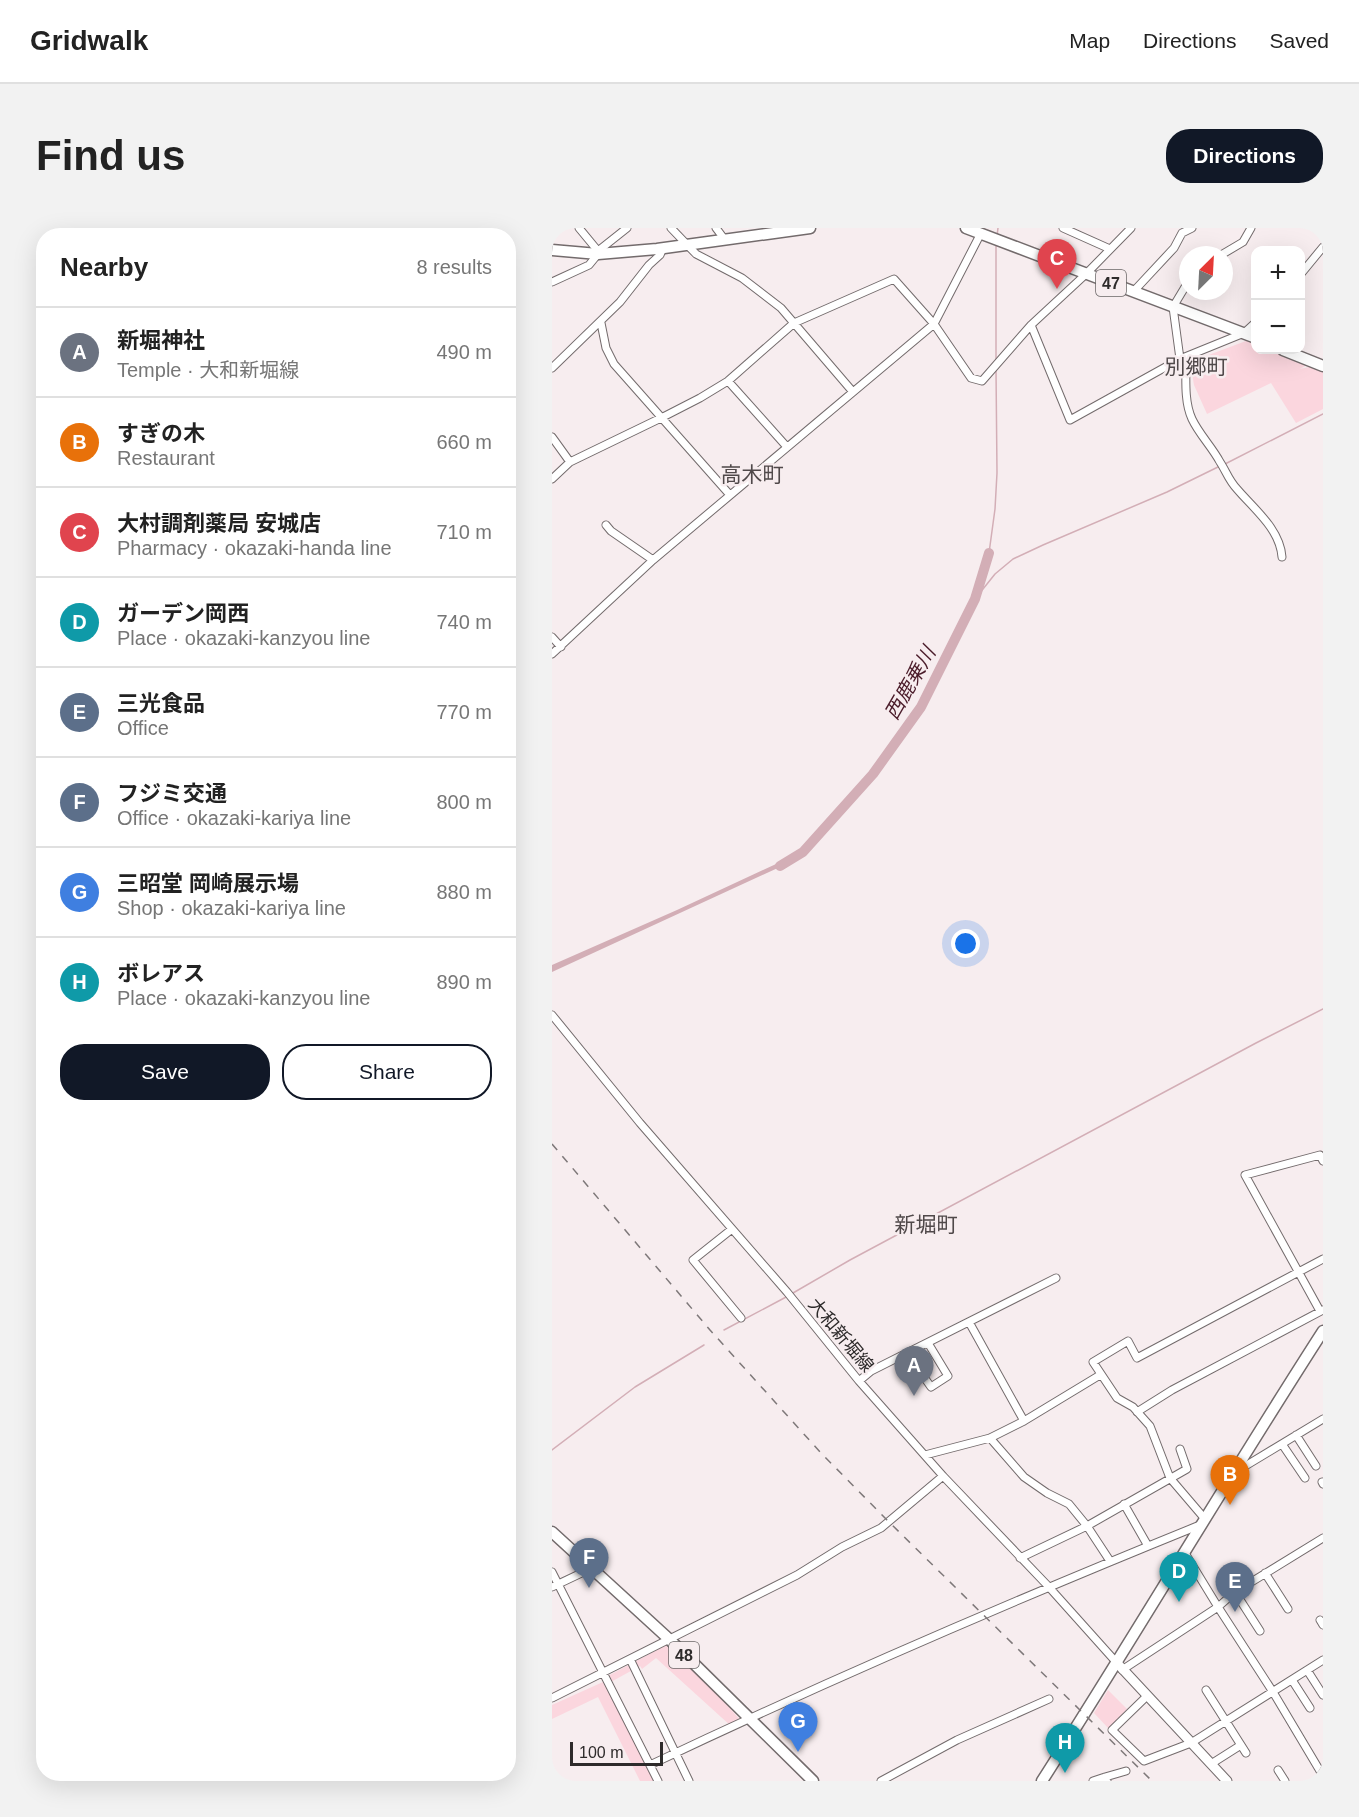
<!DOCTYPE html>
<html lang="en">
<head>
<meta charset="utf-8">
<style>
  body { margin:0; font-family:Arial,"Noto Sans JP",sans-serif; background:#f2f2f2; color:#222 }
  .controls { position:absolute; right:18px; top:18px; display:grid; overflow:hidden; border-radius:12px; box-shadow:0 6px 24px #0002 }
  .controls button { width:54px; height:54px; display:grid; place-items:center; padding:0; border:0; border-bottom:2px solid #e0e0e0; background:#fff; color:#222; font:30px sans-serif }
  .compass { position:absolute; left:627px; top:18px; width:54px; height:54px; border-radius:50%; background:#fff; box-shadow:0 6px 24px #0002; rotate:24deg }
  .scale { position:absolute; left:18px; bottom:15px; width:93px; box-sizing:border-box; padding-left:6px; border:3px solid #2e2b2b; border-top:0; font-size:16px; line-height:21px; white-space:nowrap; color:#2e2b2b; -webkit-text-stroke:4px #f7edef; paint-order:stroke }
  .you { position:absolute; left:414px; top:716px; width:21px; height:21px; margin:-15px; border:4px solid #fff; border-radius:50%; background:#1a73e8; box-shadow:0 0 0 9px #1a73e833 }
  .badge { display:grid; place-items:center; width:39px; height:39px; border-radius:50%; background:#111827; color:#fff; font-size:20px; font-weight:700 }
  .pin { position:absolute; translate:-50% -50px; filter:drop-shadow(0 2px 3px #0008) }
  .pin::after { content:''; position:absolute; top:32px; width:21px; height:18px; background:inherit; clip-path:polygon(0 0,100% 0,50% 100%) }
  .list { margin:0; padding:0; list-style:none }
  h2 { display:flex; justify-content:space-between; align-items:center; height:78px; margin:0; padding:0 24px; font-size:26px }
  h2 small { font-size:20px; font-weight:400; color:#767676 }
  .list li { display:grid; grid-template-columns:39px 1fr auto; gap:18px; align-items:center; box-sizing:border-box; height:90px; padding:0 24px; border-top:2px solid #e0e0e0 }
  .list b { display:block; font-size:22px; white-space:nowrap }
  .list p { margin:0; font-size:20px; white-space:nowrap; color:#767676 }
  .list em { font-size:20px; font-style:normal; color:#767676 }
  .actions { display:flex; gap:12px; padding:18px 24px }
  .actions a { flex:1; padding:14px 0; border:2px solid #111827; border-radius:24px; text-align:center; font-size:21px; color:#111827 }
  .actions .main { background:#111827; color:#fff }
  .map { position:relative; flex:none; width:771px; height:1553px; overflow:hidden; border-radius:24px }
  header { display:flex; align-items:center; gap:36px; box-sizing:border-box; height:84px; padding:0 30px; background:#fff; border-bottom:2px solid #e0e0e0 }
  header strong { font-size:28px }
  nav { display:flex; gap:33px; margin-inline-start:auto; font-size:21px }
  .intro { display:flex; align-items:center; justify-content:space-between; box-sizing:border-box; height:144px; padding:0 36px }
  h1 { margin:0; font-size:42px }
  .button { padding:15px 27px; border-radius:24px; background:#111827; color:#fff; font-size:21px; font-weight:700 }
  main { display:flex; gap:36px; padding:0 36px }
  aside { flex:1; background:#fff; border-radius:24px; box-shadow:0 6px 24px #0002 }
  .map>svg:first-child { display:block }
  .green { fill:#fbd6de }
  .water { fill:#d3aeb6 }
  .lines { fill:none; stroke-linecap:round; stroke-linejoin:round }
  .stream { stroke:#d3aeb6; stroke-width:1.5 }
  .river { stroke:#d3aeb6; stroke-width:10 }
  .minor-casing { stroke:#736b6c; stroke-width:9 }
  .tertiary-casing { stroke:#736b6c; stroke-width:11 }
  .primary-casing { stroke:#736b6c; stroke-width:13 }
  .minor { stroke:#fff; stroke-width:7 }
  .tertiary { stroke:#fff; stroke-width:9 }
  .primary { stroke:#fff; stroke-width:10 }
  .rail { stroke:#7e7879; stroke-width:1.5; stroke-dasharray:8 8; stroke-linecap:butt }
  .labels { text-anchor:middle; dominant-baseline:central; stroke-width:5; stroke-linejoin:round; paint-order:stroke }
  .shield { fill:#f7edef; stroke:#6a6566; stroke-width:1.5 }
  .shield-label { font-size:16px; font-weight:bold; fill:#2e2b2b }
  .street-label { font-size:18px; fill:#2e2b2b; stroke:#f7edef }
  .water-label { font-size:20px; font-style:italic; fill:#4a1b29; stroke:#f7edef }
  .quarter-label { font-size:21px; fill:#50494a; stroke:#f7edef }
</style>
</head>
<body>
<header>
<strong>Gridwalk</strong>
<nav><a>Map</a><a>Directions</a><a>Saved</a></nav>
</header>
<div class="intro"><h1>Find us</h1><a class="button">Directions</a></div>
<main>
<aside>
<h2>Nearby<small>8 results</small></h2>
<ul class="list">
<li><span class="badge" style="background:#6b7280">A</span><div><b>新堀神社</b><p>Temple · 大和新堀線</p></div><em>490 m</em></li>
<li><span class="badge" style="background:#e8710a">B</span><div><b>すぎの木</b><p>Restaurant</p></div><em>660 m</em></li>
<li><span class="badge" style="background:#e0444e">C</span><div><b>大村調剤薬局 安城店</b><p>Pharmacy · okazaki-handa line</p></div><em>710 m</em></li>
<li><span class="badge" style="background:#0f9aa8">D</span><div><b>ガーデン岡西</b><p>Place · okazaki-kanzyou line</p></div><em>740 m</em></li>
<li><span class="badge" style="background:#5c6f8a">E</span><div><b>三光食品</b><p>Office</p></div><em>770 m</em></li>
<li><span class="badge" style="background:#5c6f8a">F</span><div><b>フジミ交通</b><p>Office · okazaki-kariya line</p></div><em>800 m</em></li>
<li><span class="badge" style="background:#3f7fe0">G</span><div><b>三昭堂 岡崎展示場</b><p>Shop · okazaki-kariya line</p></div><em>880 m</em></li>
<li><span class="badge" style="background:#0f9aa8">H</span><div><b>ボレアス</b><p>Place · okazaki-kanzyou line</p></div><em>890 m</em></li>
</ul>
<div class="actions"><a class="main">Save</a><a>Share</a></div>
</aside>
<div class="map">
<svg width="771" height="1553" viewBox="0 0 771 1553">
  <rect width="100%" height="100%" fill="#f7edef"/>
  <path class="green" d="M702,110L704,122H727L758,135L748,141L761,138L771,142V181L744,195L719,155L655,186L642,157L638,134Z
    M120,1414L190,1494L180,1499L104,1430L90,1441L88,1438L57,1455L54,1449Z
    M51,1454L102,1553H88L46,1469L0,1491V1477Z
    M556,1462L575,1481L557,1501L542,1485Z"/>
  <path class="water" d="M237,630L241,633L0,744V737L125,682Z"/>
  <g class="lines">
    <path class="stream" d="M445,8L446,0
      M444,131V16
      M673,236L771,186
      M437,325L443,281L445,245L444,142
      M423,371L443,346L461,331L491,317L615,264L668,238
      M241,1065L298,1032L704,815L771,781
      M172,1102L236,1068
      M0,1222L83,1159L152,1117"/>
    <path class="river" d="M228,638L251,624L321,546L369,479L423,371L437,325"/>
    <defs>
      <path id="minor" d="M119,0L144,26L190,50L229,80L301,164
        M164,0L173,12
        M511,0L558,21
        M46,23L75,0
        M669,27L691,14L699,0
        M748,47L771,19
        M0,54L37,37L46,26V23L27,0
        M581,64L622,20L630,5L640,0
        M49,95L54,120L62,136L178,267
        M479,97L518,192L628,131L692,105L704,94
        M628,131L634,132C634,150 632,174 640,191C647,206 660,219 668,234C674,243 677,253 685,261C702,281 728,301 730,329
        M628,131L621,79L636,54
        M0,140L68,74L97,37L108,27L111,20
        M176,153L235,219
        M0,209L18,234
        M0,251L18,234L111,189L148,170L176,153L242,95L342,51L382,96L419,150L430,153L479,97L534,46L579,0
        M54,297L59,303L101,332
        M0,409L9,419
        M0,426L101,332L382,96L429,5
        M0,787L88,895L235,1064L307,1153L391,1248L496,1358L565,1435
        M180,1001L141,1032L189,1090
        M768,1083L693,947L768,927L771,933
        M417,1094L472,1193
        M355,1125L379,1159L396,1148L376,1115
        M307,1153L319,1143L504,1050
        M585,1184L620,1162L771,1082
        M744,1207L764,1238
        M438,1210L472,1249L495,1265L517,1276L535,1298L558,1333
        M730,1216L753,1250
        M373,1227L438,1210L472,1193L548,1147
        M685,1243L771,1191
        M770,1254L771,1256
        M572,1276L596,1318
        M653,1291L618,1250L598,1198L581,1179L565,1170L541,1134L576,1113L585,1130L771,1031
        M771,1310L683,1364L666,1379L721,1464L771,1548
        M468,1330L535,1298L635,1241L628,1221
        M0,1344L106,1553
        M713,1345L736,1381
        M0,1359L40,1340
        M683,1364L708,1403
        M768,1392L771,1397
        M78,1431L137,1553
        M570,1442L666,1379L633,1325
        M755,1442L771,1467
        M740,1452L758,1480
        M654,1462L694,1525
        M595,1468L560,1502L592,1533L639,1515L771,1432
        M0,1470L245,1347L290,1319L329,1300L391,1248
        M659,1536L689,1517
        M98,1537C279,1451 463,1372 648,1297
        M726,1542L733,1553
        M329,1553L405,1512L497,1471
        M541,1553L553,1549
        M555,1553L553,1549L574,1543"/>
      <path id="tertiary" d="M565,1435L675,1553"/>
      <path id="primary" d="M414,0L704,110
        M0,22L46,26L105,21L258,0
        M731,122L771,138
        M0,1304L118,1412L261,1553
        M490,1553C585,1404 675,1252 771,1103"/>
    </defs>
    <use href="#minor" class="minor-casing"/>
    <use href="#tertiary" class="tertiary-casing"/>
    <use href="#primary" class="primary-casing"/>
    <use href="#minor" class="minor"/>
    <use href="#tertiary" class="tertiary"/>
    <use href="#primary" class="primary"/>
    <path class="rail" d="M0,916L158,1102L269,1225L335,1292L600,1553"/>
  </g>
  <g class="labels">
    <g class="shield">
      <rect x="544" y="42" width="30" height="26" rx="4.5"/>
      <rect x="117" y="1414" width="30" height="26" rx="4.5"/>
    </g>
    <g class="shield-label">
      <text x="559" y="55">47</text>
      <text x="132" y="1427">48</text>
    </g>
    <g class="street-label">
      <text transform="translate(289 1107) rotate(50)">大和新堀線</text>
    </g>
    <g class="water-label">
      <text transform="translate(358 455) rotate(-60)">西鹿乗川</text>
    </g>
    <g class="quarter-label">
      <text x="644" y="138">別郷町</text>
      <text x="200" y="246">高木町</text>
      <text x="374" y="996">新堀町</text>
    </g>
  </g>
</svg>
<div class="controls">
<button>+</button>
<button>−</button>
</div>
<svg class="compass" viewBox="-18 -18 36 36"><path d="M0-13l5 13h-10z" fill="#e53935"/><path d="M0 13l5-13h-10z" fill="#767676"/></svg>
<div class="scale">100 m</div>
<div class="you"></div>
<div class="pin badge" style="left:362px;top:1168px;background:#6b7280">A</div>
<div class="pin badge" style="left:678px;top:1277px;background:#e8710a">B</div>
<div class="pin badge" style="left:505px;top:61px;background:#e0444e">C</div>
<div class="pin badge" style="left:627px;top:1374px;background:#0f9aa8">D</div>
<div class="pin badge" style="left:683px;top:1384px;background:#5c6f8a">E</div>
<div class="pin badge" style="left:37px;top:1360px;background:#5c6f8a">F</div>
<div class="pin badge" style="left:246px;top:1524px;background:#3f7fe0">G</div>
<div class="pin badge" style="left:513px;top:1545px;background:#0f9aa8">H</div>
</div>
</main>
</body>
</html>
